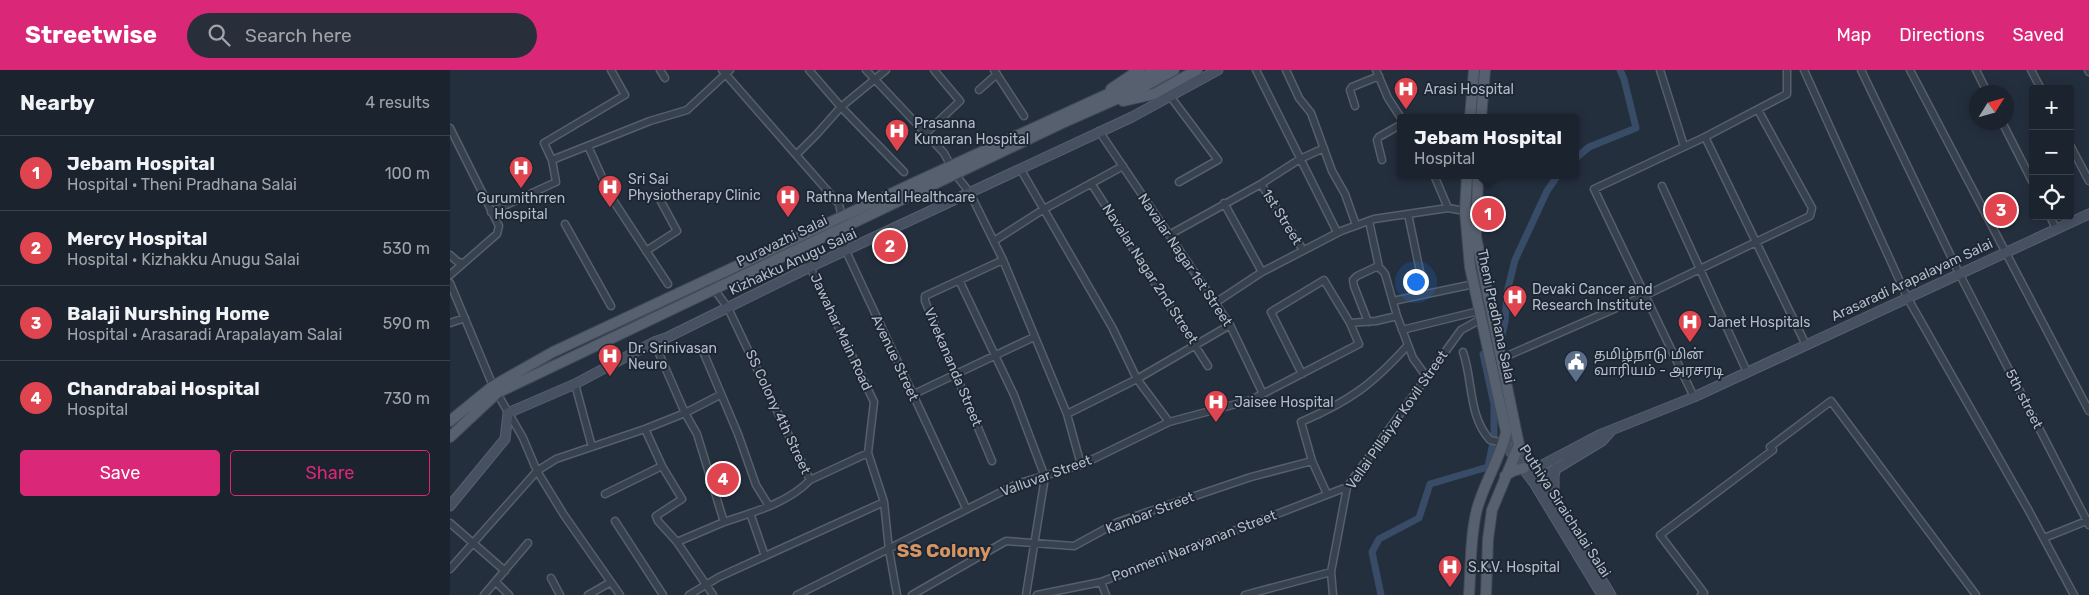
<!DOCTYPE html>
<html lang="en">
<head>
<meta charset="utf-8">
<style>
  body { margin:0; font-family:Rubik,"Noto Sans Tamil",sans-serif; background:#282f3a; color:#f1f3f6 }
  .controls { position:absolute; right:15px; top:15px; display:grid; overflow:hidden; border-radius:5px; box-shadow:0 2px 12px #0003 }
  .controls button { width:45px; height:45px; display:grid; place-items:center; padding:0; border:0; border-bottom:1px solid #39404a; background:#1b232e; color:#f1f3f6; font:25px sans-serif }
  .compass { position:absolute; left:1519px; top:15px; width:45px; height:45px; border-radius:50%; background:#1b232e; box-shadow:0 2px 12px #0003; rotate:53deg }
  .you { position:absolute; left:965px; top:211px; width:18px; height:18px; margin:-12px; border:4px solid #fff; border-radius:50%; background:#1a73e8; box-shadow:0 0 0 8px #1a73e833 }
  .badge { display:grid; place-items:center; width:32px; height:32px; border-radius:50%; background:#db2777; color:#fff; font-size:16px; font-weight:700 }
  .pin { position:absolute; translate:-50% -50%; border:2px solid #fff; box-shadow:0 1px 5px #0006 }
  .popup { position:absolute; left:947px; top:44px; width:182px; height:65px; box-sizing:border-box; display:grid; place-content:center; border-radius:5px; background:#1b232e; filter:drop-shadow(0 1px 4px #0005); font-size:16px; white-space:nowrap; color:#a0a4aa }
  .popup b { font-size:19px; color:#f1f3f6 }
  .popup::after { content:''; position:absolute; left:50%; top:100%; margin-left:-10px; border:10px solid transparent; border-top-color:#1b232e }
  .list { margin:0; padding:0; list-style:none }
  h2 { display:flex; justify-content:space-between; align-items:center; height:65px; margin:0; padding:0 20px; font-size:21px }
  h2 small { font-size:16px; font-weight:400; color:#a0a4aa }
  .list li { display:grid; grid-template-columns:32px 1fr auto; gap:15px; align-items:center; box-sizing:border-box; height:75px; padding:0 20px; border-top:1px solid #39404a }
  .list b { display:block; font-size:19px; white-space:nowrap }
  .list p { margin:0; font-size:16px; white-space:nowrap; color:#a0a4aa }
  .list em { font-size:16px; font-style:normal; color:#a0a4aa }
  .actions { display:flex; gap:10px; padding:15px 20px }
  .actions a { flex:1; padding:11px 0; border:1px solid #db2777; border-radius:5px; text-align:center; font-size:18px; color:#db2777 }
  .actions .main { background:#db2777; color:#fff }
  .icon { flex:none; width:28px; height:28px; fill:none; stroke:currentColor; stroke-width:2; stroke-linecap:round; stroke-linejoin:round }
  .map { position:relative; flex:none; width:1639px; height:525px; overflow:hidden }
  header { display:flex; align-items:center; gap:30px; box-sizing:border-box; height:70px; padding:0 25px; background:#db2777; color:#fff }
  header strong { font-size:24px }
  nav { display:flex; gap:28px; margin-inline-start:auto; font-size:18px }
  .search { width:350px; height:45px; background:#282f3a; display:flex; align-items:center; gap:12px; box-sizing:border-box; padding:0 18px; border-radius:28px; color:#a0a4aa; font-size:19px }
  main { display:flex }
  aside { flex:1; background:#1b232e }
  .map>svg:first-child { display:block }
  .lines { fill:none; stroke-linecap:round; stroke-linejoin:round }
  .canal { stroke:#394c67; stroke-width:7 }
  .street-casing { stroke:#565f6c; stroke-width:9 }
  .secondary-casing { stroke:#565f6c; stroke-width:11 }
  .primary-casing { stroke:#414a57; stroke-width:12 }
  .street { stroke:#38414e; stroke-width:6 }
  .secondary { stroke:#465061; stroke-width:9 }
  .primary { stroke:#56606e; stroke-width:10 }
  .labels { text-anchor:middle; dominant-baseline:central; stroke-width:4; stroke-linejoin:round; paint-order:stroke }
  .poi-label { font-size:14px; fill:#b4bcc9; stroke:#1d2633; text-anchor:start }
  .street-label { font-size:14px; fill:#b4bcc9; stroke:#1d2633 }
  .district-label { font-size:19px; font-weight:bold; fill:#d59563; stroke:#1d2633 }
</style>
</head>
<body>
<header>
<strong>Streetwise</strong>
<div class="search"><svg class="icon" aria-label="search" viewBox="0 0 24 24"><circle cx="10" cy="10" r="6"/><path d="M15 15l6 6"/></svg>Search here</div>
<nav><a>Map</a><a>Directions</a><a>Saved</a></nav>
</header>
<main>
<aside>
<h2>Nearby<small>4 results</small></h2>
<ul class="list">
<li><span class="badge" style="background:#e0444e">1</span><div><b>Jebam Hospital</b><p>Hospital · Theni Pradhana Salai</p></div><em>100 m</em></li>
<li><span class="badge" style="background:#e0444e">2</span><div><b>Mercy Hospital</b><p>Hospital · Kizhakku Anugu Salai</p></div><em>530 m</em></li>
<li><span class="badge" style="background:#e0444e">3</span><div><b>Balaji Nurshing Home</b><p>Hospital · Arasaradi Arapalayam Salai</p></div><em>590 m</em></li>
<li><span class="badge" style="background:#e0444e">4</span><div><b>Chandrabai Hospital</b><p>Hospital</p></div><em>730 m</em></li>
</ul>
<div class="actions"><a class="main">Save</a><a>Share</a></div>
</aside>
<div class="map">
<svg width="1639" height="525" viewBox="0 0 1639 525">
  <rect width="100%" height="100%" fill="#242f3e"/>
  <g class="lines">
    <path class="canal" d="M1126,88L1139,77L1186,58L1174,9L1170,0
      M1050,273L1055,252L1057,222L1065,190L1097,121L1108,105
      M931,525L922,482L929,469L969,448L980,414L1038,397L1044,368V334L1033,284L1041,279"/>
    <defs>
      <path id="street" d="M210,0L215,8
        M272,0L389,134L392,148L389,159L396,181L516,438
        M359,0L391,37L454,102
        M416,0L494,83L505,104L520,123L553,190L617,344L631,395
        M544,0L574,46
        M806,0L887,162
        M836,0L849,28L861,43L882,101L895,124L906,155
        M926,0L938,28L951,48
        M1210,0L1234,76
        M1354,0L1457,227L1579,441L1624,525
        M1411,0L1509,203L1639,455
        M1460,0L1639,341
        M1526,0L1537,22
        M1581,0L1591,19
        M1638,0L1639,2
        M529,20L547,4
        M720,26L768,90L729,112
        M905,36L900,20L902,17L929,6
        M1552,52L1583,113
        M0,58L49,156L47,164L0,205
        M649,61L780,255L813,324
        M475,64L510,31L484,0
        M1255,67L1356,275
        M1620,75L1639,111
        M138,76L161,127L218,214
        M347,84L366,65L391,37L436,0
        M102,90L94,73L175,25L161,0
        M932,90L927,70L929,67L950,55
        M571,100L662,257L687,309L719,352
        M641,113L758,296
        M811,114L853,180
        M1212,116L1297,302
        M774,133L812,202L891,161L924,149L998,138L984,105
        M998,138L1015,141
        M41,142L106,112L102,90L200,51L237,40L280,0
        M958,144L972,211
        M1600,146L1606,159
        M919,151L929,197
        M115,154L161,236
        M719,165L811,114L850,89L874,78
        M544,171L594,139L673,96
        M348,179L360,197L424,332L418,383L434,432L439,480L447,525
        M196,181L227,161L208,126
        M0,185L8,192L13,193
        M510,212L564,325L595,407L576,525
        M0,213L43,316L73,368L87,401L114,445L170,525
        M264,219L278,238L360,410L418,383
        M943,231L1024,214
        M765,233L812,202
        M918,252L904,216L903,210L907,206L926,197L931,199L935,204L947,246
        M0,253L15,248
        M900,253L926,251L947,246L963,288L976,306
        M952,260L1029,241
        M204,272L235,343L247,364L274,452L227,472L263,525
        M252,279L288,364L306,415L319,436
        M1013,282C1023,310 1018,346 1040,370L1054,373
        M1050,289L1196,225L1360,146L1362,138L1308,40
        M125,314L142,377
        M462,325L584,267
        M1244,327L1144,119L1255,67L1337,24V0
        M617,344L687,309L780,255
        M195,359L212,396L232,429L206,446L208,451L227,472
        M542,391L475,231V226L553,190
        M155,424L212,396
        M877,424L862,391L851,352C900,331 923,314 958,275
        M300,443L315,486
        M165,451L213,525
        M274,452C304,442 338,433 360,410
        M0,453L55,501
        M1594,468L1639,450
        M0,499L87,401L106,389L195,359L235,343L270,325
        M101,508L110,525
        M46,512L59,525
        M651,512L656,525
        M34,525L78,473
        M138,525L161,512
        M239,525L269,507L434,432
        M347,525L567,414L631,395L719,352L801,330L909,274L900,253L874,210L821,242L852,304
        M462,525L556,471L624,476L668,452L801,407L862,391
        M587,525L651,512L897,417
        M795,525L881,502
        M883,525L881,502L897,417L1011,260L1031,249
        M1251,525L1254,523L1210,465L1323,380L1320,377L1381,331L1526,525"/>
      <path id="secondary" d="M1056,362L1069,375L1090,408L1161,525
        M1054,373L1084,413L1152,525
        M1077,403L1149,365L1244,327L1639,144
        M1086,411L1152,371L1160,362
        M1104,427V406L1106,398
        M0,436L55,369L58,343L125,314L204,272L216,268L360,197L682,47L768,0"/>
      <path id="primary" d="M661,19L689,0
        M673,31L704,24L747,0
        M1020,48L1024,0
        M1031,48L1035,0
        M1017,105L1015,141L1020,197L1056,362C1050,389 1034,413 1027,439C1020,467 1021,497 1019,525
        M1028,105L1026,167L1069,375L1042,440L1038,469L1036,525
        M0,351L43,316L103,282L466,112L684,12L707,0
        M0,367L47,323L610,54L689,19L724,0
        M1055,406L1063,401L1074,398"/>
    </defs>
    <use href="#street" class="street-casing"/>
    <use href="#secondary" class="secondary-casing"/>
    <use href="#primary" class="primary-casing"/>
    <use href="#street" class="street"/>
    <use href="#secondary" class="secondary"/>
    <use href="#primary" class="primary"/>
  </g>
  <defs>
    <symbol id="hospital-pin" viewBox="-11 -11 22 30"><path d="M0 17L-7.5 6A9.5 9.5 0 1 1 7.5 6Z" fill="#e0444e" stroke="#1d2633"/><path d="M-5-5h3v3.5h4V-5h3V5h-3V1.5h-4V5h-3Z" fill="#fff"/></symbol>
    <symbol id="civic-pin" viewBox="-11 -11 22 30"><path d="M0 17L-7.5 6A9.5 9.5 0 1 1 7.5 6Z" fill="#5c6f8a" stroke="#1d2633"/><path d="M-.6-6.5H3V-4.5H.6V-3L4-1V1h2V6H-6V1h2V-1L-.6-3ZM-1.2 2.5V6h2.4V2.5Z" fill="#fff"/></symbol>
  </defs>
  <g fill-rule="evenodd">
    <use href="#hospital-pin" x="942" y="5" width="28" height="38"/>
    <use href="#hospital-pin" x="433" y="47" width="28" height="38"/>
    <use href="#hospital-pin" x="57" y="84" width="28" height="38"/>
    <use href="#hospital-pin" x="146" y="103" width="28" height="38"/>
    <use href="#hospital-pin" x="324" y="113" width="28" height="38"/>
    <use href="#hospital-pin" x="1051" y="213" width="28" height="38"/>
    <use href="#hospital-pin" x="1226" y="238" width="28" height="38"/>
    <use href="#hospital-pin" x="146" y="272" width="28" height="38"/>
    <use href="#civic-pin" x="1112" y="278" width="28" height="38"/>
    <use href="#hospital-pin" x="752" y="318" width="28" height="38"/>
    <use href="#hospital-pin" x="986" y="483" width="28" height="38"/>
  </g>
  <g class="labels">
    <g class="poi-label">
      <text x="974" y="19">Arasi Hospital</text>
      <text x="464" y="53">Prasanna<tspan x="464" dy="16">Kumaran Hospital</tspan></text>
      <text x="178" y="109">Sri Sai<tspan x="178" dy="16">Physiotherapy Clinic</tspan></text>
      <text x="356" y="127">Rathna Mental Healthcare</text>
      <text x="71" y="128" text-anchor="middle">Gurumithrren<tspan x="71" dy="16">Hospital</tspan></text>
      <text x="1082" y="219">Devaki Cancer and<tspan x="1082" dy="16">Research Institute</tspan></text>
      <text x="1258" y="252">Janet Hospitals</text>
      <text x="178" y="278">Dr. Srinivasan<tspan x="178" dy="16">Neuro</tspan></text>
      <text x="1144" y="284">தமிழ்நாடு மின்<tspan x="1144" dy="16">வாரியம் - அரசரடி</tspan></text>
      <text x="784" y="332">Jaisee Hospital</text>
      <text x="1018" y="497">S.K.V. Hospital</text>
    </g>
    <g class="street-label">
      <text transform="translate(832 147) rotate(58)">1st Street</text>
      <text transform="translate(332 171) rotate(-26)">Puravazhi Salai</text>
      <text transform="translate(735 190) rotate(56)">Navalar Nagar 1st Street</text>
      <text transform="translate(343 192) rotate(-25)">Kizhakku Anugu Salai</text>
      <text transform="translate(700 204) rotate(57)">Navalar Nagar 2nd Street</text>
      <text transform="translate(1462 210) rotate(-25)">Arasaradi Arapalayam Salai</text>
      <text transform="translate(1046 246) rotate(78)">Theni Pradhana Salai</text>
      <text transform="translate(391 262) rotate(65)">Jawahar Main Road</text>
      <text transform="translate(445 288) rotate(65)">Avenue Street</text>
      <text transform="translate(503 297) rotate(67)">Vivekananda Street</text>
      <text transform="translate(1574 329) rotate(63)">5th street</text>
      <text transform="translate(328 342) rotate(65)">SS Colony 4th Street</text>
      <text transform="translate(947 350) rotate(-55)">Vellai Pillaiyar Kovil Street</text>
      <text transform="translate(596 406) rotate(-20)">Valluvar Street</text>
      <text transform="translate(1115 441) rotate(57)">Puthiya Siraichalai Salai</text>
      <text transform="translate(700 443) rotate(-21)">Kambar Street</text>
      <text transform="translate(744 476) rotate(-21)">Ponmeni Narayanan Street</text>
    </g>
    <g class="district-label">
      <text x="494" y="480">SS Colony</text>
    </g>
  </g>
</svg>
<div class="controls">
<button>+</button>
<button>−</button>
<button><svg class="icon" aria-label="locate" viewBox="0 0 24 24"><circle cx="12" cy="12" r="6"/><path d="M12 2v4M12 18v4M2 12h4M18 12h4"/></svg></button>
</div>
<svg class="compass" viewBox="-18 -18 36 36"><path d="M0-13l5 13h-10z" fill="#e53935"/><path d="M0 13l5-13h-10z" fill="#a0a4aa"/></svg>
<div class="you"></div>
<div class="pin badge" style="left:1038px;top:144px;background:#e0444e">1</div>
<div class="popup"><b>Jebam Hospital</b>Hospital</div>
<div class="pin badge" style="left:440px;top:176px;background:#e0444e">2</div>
<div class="pin badge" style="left:1551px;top:140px;background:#e0444e">3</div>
<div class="pin badge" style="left:273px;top:409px;background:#e0444e">4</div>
</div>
</main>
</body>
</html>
